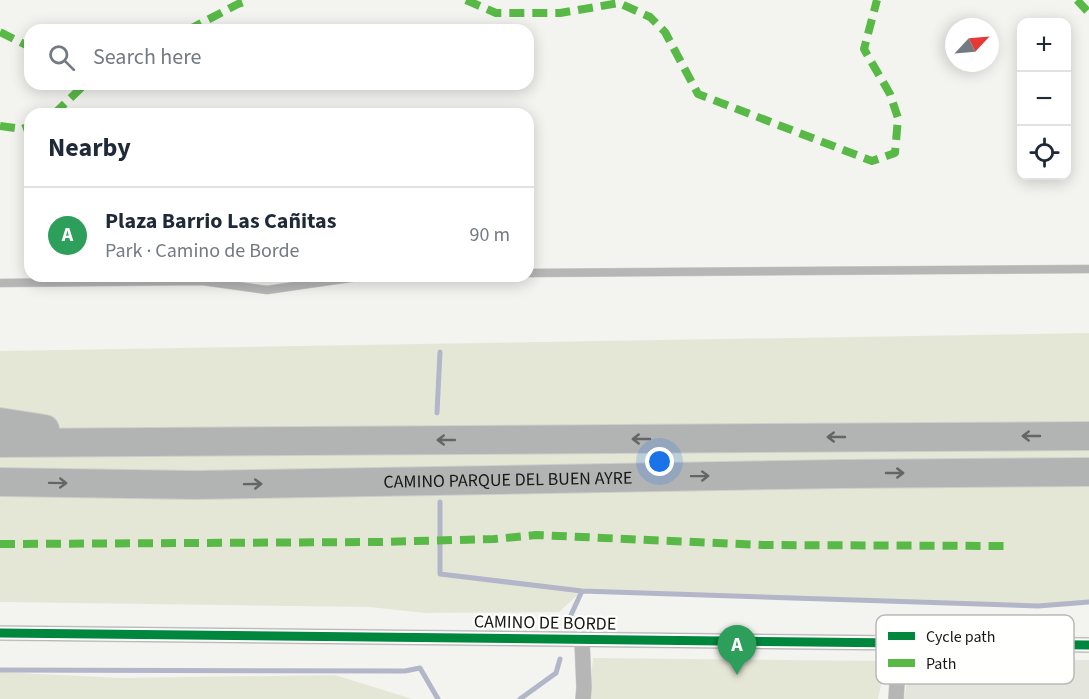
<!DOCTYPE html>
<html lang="en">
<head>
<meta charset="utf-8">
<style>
  body { margin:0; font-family:"Source Sans 3",sans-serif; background:#f2f2f3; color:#1f2937 }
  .controls { position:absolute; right:18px; top:18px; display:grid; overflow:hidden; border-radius:12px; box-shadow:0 3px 15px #0003 }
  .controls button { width:54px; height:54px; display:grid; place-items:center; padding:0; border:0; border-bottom:2px solid #e0e1e3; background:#fff; color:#1f2937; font:30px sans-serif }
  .compass { position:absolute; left:945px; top:18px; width:54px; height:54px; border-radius:50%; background:#fff; box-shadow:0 3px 15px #0003; rotate:64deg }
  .you { position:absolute; left:660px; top:462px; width:21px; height:21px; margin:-15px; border:4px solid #fff; border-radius:50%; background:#1a73e8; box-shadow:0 0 0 9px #1a73e833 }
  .badge { display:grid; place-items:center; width:39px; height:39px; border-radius:50%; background:#1a73e8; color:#fff; font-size:20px; font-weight:700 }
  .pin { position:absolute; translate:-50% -50px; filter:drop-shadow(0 2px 3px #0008) }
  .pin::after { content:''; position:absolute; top:32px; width:21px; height:18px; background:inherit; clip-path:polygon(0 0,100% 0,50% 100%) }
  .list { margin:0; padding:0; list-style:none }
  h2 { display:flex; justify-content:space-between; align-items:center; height:78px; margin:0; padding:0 24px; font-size:26px }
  h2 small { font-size:20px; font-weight:400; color:#747a83 }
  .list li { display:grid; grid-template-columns:39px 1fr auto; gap:18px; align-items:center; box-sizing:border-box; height:96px; padding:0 24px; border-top:2px solid #e0e1e3 }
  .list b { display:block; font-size:22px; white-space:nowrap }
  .list p { margin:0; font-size:20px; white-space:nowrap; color:#747a83 }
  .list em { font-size:20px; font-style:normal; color:#747a83 }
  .icon { flex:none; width:33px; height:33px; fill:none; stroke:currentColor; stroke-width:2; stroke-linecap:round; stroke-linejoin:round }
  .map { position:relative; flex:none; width:1089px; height:699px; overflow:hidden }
  .search { position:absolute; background:#fff; box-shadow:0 3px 15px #0003; left:24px; top:24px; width:510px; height:66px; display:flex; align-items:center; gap:15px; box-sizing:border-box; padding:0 21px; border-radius:18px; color:#747a83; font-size:22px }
  .panel { position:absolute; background:#fff; box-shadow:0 3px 15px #0003; left:24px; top:108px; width:510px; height:174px; border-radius:18px }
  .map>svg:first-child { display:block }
  .built { fill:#e4e5dc }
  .green { fill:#e5e7d6 }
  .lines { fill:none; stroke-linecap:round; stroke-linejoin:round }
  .stream { stroke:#b2b6c8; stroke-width:5 }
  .lane-casing { stroke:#cfd0cd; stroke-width:9 }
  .street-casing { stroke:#cfd0cd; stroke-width:16 }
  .highway-casing { stroke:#cfd0cd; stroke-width:30 }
  .lane { stroke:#b6b6b6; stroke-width:8 }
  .street { stroke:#b6b6b6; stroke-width:15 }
  .highway { stroke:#b2b3b3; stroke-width:28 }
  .quiet { stroke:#58b947; stroke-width:8; stroke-dasharray:15 8; stroke-linecap:butt }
  .cycleway-casing { stroke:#fffffe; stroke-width:13 }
  .cycleway { stroke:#00873e; stroke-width:9 }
  .oneway { stroke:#646564 }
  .labels { text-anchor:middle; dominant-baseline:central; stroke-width:4.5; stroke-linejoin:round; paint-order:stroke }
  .street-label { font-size:18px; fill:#171715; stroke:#fffffe }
  .key { fill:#fffffe; stroke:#b9b9b8; stroke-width:1.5 }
  .key-label { font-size:16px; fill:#171715 }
</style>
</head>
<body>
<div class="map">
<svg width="1089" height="699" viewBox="0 0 1089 699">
  <rect width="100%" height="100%" fill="#f3f4ef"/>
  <path class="built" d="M911,660H1089V699H904Z"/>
  <path class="green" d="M1089,333V602L1037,606L582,591L559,612L425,613L370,607L0,602V351Z
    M593,658L886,661L878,699H589Z
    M0,672L121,678L335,675L412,699H0Z"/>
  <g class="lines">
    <path class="stream" d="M437,413L440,352
      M440,502V574L582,591L1038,606L1089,602
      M571,615L582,591
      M0,670L405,671L420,668L438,699
      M520,699L556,673L560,659"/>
    <defs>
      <path id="lane" d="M528,273L1089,269
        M0,283L202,281L267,290L364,276"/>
      <path id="street" d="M0,633L1089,645
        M582,640L584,688L583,699
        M893,642L897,683L896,699"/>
      <g id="highway">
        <path d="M0,422L45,429"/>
        <path d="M0,443L1089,436"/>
        <path id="s1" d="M0,482L196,485L841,474L1089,472"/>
      </g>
    </defs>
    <use href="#lane" class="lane-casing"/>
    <use href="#street" class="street-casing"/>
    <use href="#highway" class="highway-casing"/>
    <use href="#lane" class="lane"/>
    <use href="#street" class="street"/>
    <use href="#highway" class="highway"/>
    <path class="quiet" d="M466,0L496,13H560L619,3L650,17L665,32L698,94L872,161L895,153L898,118L890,94L864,49L877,0
      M1077,0L1089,13
      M188,30L238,4L249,0
      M0,32L30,47
      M54,114L85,84
      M0,126L22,129L30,126
      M0,544L380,542L494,539L536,535L763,545L1004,546"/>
    <defs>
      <path id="cycleway" d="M0,633L1089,645"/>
    </defs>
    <use href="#cycleway" class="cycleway-casing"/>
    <use href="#cycleway" class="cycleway"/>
  </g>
  <defs><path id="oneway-shaft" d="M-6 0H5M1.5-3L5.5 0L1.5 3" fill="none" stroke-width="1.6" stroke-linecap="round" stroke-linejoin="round" transform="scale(1.5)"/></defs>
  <g class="oneway">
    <use href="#oneway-shaft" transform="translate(1031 436) rotate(180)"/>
    <use href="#oneway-shaft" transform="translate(836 437) rotate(180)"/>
    <use href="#oneway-shaft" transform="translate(641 439) rotate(180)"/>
    <use href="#oneway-shaft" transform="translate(446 440) rotate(180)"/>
    <use href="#oneway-shaft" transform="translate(895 473)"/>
    <use href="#oneway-shaft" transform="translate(700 476) rotate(-1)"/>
    <use href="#oneway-shaft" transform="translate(58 483) rotate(1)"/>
    <use href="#oneway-shaft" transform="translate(253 484) rotate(-1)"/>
  </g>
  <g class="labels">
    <g class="street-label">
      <text stroke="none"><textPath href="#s1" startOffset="508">CAMINO PARQUE DEL BUEN AYRE</textPath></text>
      <text transform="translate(545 623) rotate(1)">CAMINO DE BORDE</text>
    </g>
  </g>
  <rect x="876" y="615" width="198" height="69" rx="9" class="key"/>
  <rect x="888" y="632" width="27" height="8" fill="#00873e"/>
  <rect x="888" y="659" width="27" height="8" fill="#58b947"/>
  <g class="key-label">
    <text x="926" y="642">Cycle path</text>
    <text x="926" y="669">Path</text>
  </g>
</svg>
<div class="controls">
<button>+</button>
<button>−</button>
<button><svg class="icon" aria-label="locate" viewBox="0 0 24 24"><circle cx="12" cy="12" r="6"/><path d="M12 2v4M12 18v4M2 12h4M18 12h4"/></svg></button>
</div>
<svg class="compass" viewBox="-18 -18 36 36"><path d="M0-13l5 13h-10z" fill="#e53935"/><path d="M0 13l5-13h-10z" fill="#747a83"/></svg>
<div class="you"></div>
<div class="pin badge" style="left:737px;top:675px;background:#2e9e5b">A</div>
<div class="search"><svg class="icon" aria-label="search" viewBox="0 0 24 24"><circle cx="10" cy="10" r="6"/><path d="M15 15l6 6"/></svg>Search here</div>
<section class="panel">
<h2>Nearby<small></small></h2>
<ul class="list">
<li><span class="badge" style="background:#2e9e5b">A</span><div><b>Plaza Barrio Las Cañitas</b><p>Park · Camino de Borde</p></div><em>90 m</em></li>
</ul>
</section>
</div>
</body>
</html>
